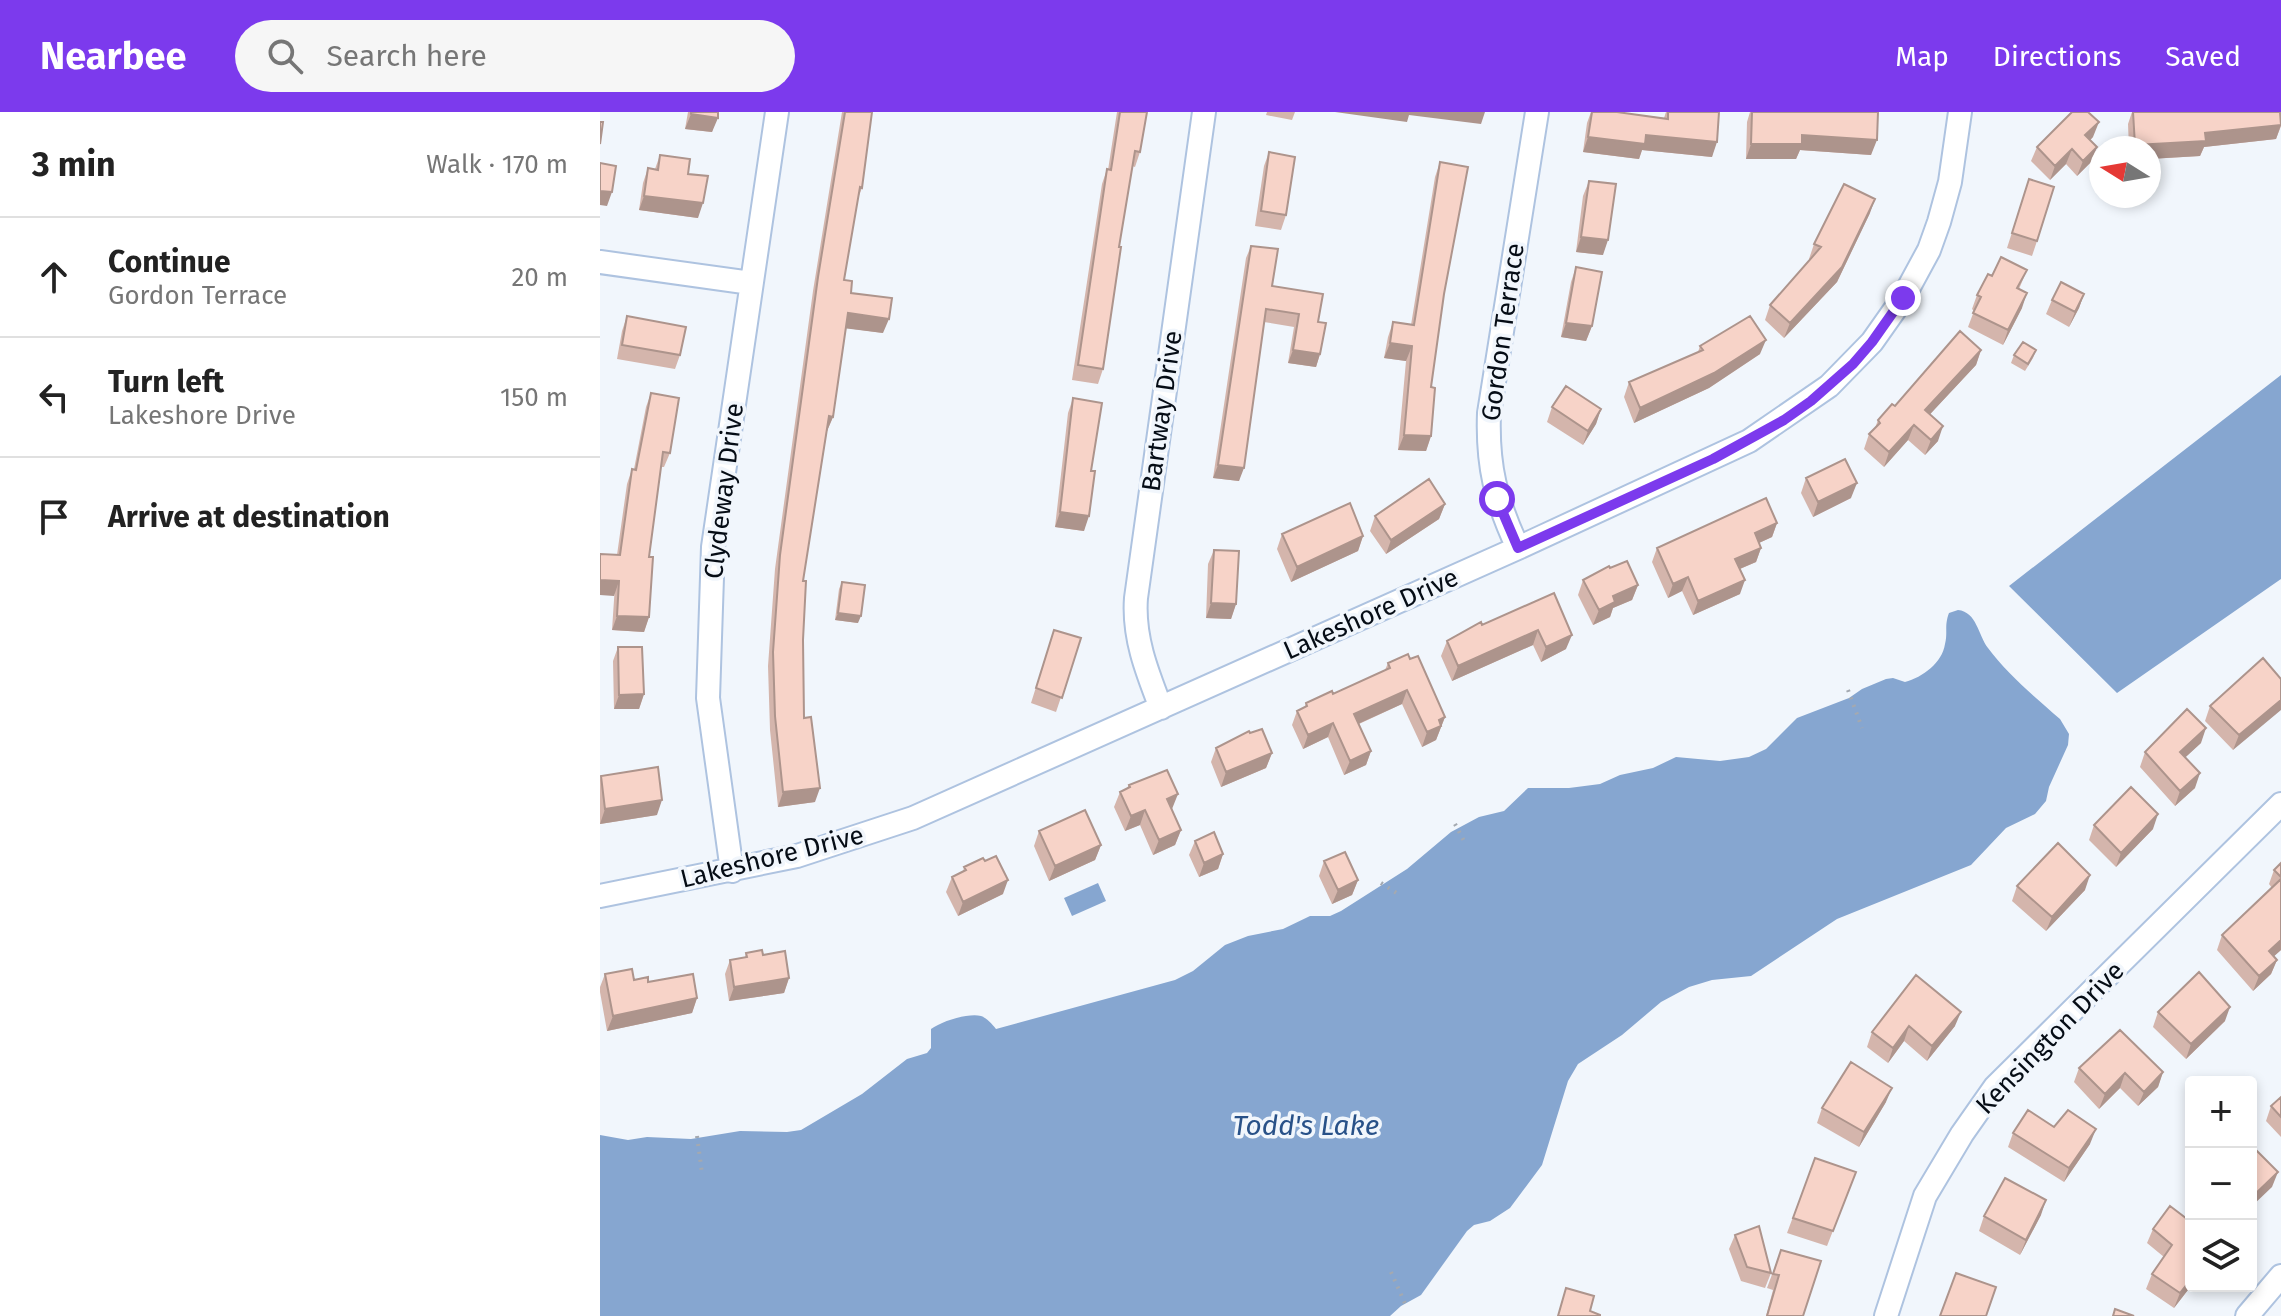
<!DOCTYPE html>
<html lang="en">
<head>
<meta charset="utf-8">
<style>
  body { margin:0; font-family:"Fira Sans",sans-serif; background:#f6f6f6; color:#222 }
  .controls { position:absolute; right:24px; bottom:24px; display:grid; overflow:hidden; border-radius:8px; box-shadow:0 4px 12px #0003 }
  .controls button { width:72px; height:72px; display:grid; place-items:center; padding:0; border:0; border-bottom:2px solid #e0e0e0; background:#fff; color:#222; font:40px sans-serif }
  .compass { position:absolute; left:1489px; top:24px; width:72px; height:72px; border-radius:50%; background:#fff; box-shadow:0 4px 12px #0003; rotate:281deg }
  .stop { position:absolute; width:24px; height:24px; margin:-18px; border:6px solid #7c3aed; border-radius:50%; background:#fff }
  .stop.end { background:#7c3aed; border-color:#fff; box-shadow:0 2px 8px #0008 }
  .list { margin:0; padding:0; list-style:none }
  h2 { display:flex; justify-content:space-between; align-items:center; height:104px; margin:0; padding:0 32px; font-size:34px }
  h2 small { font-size:26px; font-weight:400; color:#767676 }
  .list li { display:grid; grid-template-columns:52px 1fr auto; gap:24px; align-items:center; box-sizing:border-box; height:120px; padding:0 32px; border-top:2px solid #e0e0e0 }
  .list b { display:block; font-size:30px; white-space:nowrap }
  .list p { margin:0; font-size:26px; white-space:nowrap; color:#767676 }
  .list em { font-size:26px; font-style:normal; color:#767676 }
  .icon { flex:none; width:44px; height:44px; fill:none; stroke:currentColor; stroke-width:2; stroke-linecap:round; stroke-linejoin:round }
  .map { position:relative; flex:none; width:1681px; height:1204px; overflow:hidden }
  header { display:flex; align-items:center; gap:48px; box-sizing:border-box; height:112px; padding:0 40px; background:#7c3aed; color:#fff }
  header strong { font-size:38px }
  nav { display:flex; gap:44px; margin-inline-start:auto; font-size:28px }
  .search { width:560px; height:72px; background:#f6f6f6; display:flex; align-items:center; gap:20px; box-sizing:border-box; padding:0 28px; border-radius:44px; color:#767676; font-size:30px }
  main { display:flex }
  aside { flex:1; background:#fff }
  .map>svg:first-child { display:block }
  .water { fill:#86a6d0 }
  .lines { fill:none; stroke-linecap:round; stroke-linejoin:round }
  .minor-casing { stroke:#aec3e0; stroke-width:26 }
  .path { stroke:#a4a9b0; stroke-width:4; stroke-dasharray:2 6; stroke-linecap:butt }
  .minor { stroke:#fff; stroke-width:22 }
  .wall { fill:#d4b5ac }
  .shaded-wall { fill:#ad948c }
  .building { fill:#f7d3c8; stroke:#ad948c; stroke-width:2 }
  .route { stroke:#7c3aed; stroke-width:10 }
  .labels { text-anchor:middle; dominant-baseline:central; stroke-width:7; stroke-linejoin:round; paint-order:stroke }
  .street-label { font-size:26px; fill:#050c15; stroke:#f1f6fc }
  .water-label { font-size:28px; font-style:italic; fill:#285188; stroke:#f1f6fc }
</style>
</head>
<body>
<header>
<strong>Nearbee</strong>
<div class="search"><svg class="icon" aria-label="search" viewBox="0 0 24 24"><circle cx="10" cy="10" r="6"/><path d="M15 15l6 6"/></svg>Search here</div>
<nav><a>Map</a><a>Directions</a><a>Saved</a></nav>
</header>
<main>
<aside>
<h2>3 min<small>Walk · 170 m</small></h2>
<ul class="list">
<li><svg class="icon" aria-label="ahead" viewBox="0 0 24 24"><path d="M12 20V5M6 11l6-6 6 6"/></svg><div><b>Continue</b><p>Gordon Terrace</p></div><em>20 m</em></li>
<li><svg class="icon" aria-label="left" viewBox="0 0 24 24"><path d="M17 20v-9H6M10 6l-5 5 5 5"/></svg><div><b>Turn left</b><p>Lakeshore Drive</p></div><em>150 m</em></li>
<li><svg class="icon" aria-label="arrive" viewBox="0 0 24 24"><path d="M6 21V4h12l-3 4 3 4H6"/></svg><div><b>Arrive at destination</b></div></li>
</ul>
</aside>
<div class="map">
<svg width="1681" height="1204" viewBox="0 0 1681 1204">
  <rect width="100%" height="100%" fill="#f1f6fc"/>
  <path class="water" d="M1681,263V467L1517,581L1409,474Z
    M1358,498C1377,500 1378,523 1388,536C1407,562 1436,586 1460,607L1469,622L1468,633L1449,675L1446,689L1435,702L1406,716L1371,753L1237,807L1151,864L1112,868L1089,875L1061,890L1022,923L978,952L968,969L942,1053L910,1096L890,1109L874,1113L867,1119L821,1183L801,1194L790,1204H0V1023L28,1028L47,1025L91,1027L140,1019L187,1020L201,1018L262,982L307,947L327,941L331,936V917C342,909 368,901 381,904C387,906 392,912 396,917L575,868L593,859L625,833L648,824L683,817L710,804H730L741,799L807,757L851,720L879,705L904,699L928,676H969L1000,672L1020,663L1053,656L1076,645L1120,649L1149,645L1166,637L1197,606L1249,586L1262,577L1286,567L1293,566L1305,570C1323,565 1342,551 1345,532C1348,520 1344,514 1349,501Z
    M498,771L506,789L472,804L464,786Z"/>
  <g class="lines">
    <defs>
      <path id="minor" d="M0,150L151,171
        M918,436C896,389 887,354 889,301L937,0
        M561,596C547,560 533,525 536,486L604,0
        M132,759L108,586L113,435L177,0
        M0,784L197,744L313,706L918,436L1149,329L1229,274L1272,230L1303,186L1329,138L1339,110L1350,70L1360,0
        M1286,1204L1325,1084L1362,1022L1395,975L1681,692
        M1647,1204L1681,1164"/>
    </defs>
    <use href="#minor" class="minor-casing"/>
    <path class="path" d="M1248,578L1262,616
      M855,712L864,729
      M781,771L798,782
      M97,1024L102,1061
      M791,1160L807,1196"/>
    <use href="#minor" class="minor"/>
  </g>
  <path class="wall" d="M88,0H118L112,20L85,17Z
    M242,0H272L262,76L258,86L244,168L251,181L283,221L246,216L233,305L227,319L203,469L204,606L215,690L178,695L170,618L168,554L175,457L213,179Z
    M517,0H547L540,40L535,55L532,54L519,135L503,257L498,272L472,268L502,72L507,57L508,58Z
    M667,0H695L692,8L666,3Z
    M991,0H1017L1064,6L1066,0H1119L1112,45L1042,38L1039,47L983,40L987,11Z
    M1150,0H1278L1271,43L1200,38L1196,47H1146L1147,10Z
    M1532,0H1680L1681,14L1676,27L1604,35L1600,44L1549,47V36H1529L1528,12Z
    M1493,25L1490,28L1497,35L1491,50L1477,64L1466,52L1450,68L1431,49L1437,35Z
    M669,40L686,103L681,118L655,114L664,54Z
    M60,43L88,62L98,106L39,98L43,71L48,56L55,57Z
    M840,50L844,182L831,275V324L826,339L798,338L806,249L784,246L788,225L793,210L811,213L835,65Z
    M1429,67L1437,129L1432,144L1407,136Z
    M989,69L1003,143L976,140L983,84Z
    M1270,101L1237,170L1184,226L1165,208L1170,193L1210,148L1209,147L1214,132Z
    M651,134L672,174L718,210L720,242L716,255L688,251L694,215L664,210L639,369L613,366L646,146Z
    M976,155L992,214L986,229L961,225L971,170Z
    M1427,158L1419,177L1422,196L1403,233L1368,215L1374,199L1372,197L1377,183L1392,164Z
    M1484,182L1479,196L1469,215L1446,202L1452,188Z
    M27,204L80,243L75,257L17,247L22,219Z
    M1100,234L1160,242L1109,276L1034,311L1024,285L1029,270L1098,240Z
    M1381,238L1376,253L1330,302L1338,329L1325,343L1308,328L1284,355L1264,337L1269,322L1275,316L1278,308L1295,294Z
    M1436,238L1433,246L1425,259L1411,251L1414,243Z
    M51,281L70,341L64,355H61L49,445V505L44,520L12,518L17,443L27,372L32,357H34L46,295Z
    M473,286L491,359L484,419L455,415L468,301Z
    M952,295L1001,297L996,312L983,333L947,310Z
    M1206,366L1251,386L1213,405L1201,381Z
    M845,392L839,407L786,442L770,419L775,404Z
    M1177,411L1172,425L1159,431L1161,436L1156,450L1140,457V482L1093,503L1082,479L1068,486L1052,450L1057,436Z
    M682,422L763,424L758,439L691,470L677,437Z
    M614,438L636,492L631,507L606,506L608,452Z
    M1010,456L1038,473L1032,488L1013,496L1010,505L993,513L978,483L983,468Z
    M242,470L258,511L235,508L239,477Z
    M954,481L966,537L941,550L933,533L852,569L841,544L847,529Z
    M454,518L481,526L456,600L431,591Z
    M18,535L44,582L39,597H14L13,549Z
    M788,551L845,605L836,628L822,635L802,592L759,612L771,639L766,653L744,663L728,625L703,637L692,613L697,599L705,595L706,591L733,582L785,558Z
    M1681,567L1633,638L1605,609L1610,594Z
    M650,621L672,641L666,656L621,675L611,650L616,636Z
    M1601,631L1585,645L1595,676L1575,694L1540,655L1545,640Z
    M1,664L57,703L0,712V668Z
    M529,673L572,697L581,718L575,733L553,743L540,713L525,719L514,695L520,680L527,676Z
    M1494,713L1553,717L1516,755L1489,728Z
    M439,719L501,733L495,748L449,769L434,734Z
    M595,729L623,742L618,757L599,765L589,743Z
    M724,749L758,768L752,783L732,792L719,764Z
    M1681,751V838L1674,844L1677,848L1671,862L1653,879L1617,838L1622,823L1672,776L1669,772L1674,758Z
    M364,755L403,782L358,804L346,780L352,765L363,760Z
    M1417,774L1485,778L1446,819L1412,789Z
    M146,841L189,866L184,881L129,889L125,862L130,848L145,846Z
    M5,862L48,870L97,886L92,901L7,919L0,880V875Z
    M1316,863L1355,914L1327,949L1304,929L1288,951L1267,935L1272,920Z
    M1558,900L1625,909L1586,947L1553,915Z
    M1479,956L1563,960L1558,975L1538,994L1520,976L1499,997L1474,970Z
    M1681,985V1025L1666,1009L1671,994Z
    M1286,990L1259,1035L1217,1011L1222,996Z
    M1454,1015L1490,1032L1464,1070L1408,1035L1413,1021Z
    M1215,1046L1256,1060L1227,1134L1187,1121Z
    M1570,1094L1591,1174L1574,1196L1546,1177L1552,1162L1564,1145L1547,1131L1553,1117Z
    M1441,1103L1420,1143L1379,1119L1384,1104Z
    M1135,1123L1171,1161L1165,1176L1141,1169L1129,1137Z
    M1181,1138L1203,1204H1166L1173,1178L1167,1176Z"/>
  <path class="shaded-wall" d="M735,0H885L881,12L809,3L807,10Z
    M91,2L118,6L112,20L85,17Z
    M1499,10L1493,25L1480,38L1485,23Z
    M1681,13L1676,27L1604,35L1600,44L1549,47V36H1534L1535,33L1605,21Z
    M1046,23L1117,30L1112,45L1042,38L1039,47L983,40L988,25Z
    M1202,23L1277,28L1271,43L1200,38L1196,47H1146L1151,32Z
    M1497,35L1491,50L1477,64L1483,49Z
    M1472,37L1466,52L1450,68L1455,54Z
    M0,79L12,80L7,94L0,93Z
    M44,84L103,91L98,106L39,98Z
    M1275,87L1270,101L1237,170L1184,226L1190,211Z
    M981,125L1008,128L1003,143L976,140Z
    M1427,181L1422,196L1403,233L1408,218Z
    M1484,182L1479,196L1469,215L1475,200Z
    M248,201L289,207L283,221L243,216Z
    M966,211L992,214L986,229L961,225Z
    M1166,228L1160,242L1109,276L1034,311L1040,296Z
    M790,231L812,234L806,249L784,246Z
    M693,238L720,242L716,255L688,251Z
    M1381,238L1376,253L1320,313L1325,298Z
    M1001,297L996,312L983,333L988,319Z
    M229,304L233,305L227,319H224Z
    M1314,313L1308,328L1284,355L1289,340Z
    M1343,314L1338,329L1325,343L1331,328Z
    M804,323L831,324L826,339L798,338Z
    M618,353L644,356L639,369L613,366Z
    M1257,371L1251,386L1213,405L1218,390Z
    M845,392L839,407L786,442L791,428Z
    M460,400L489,404L484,419L455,415Z
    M1177,411L1172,425L1150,435L1155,421Z
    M763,424L758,439L691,470L697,455Z
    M1161,436L1156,450L1130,461L1135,447Z
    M1088,465L1082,479L1068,486L1073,472Z
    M0,468L19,469L14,484L0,483Z
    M1145,468L1140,482L1093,503L1098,489Z
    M1038,473L1032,488L1013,496L1010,505L993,513L999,498L1013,484Z
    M611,491L636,492L631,507L606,506Z
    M238,501L261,504L258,511L235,508Z
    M17,504L49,505L44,520L12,518Z
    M938,518L933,533L852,569L858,554Z
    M972,523L966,537L941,550L946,535Z
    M807,578L802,592L749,616L754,602Z
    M44,582L39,597H14L19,583Z
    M1681,588V598L1633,638L1639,623Z
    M845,605L836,628L822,635L827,620L839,608Z
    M733,611L728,625L703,637L708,623Z
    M1606,616L1601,631L1575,655L1580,640Z
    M771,639L766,653L744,663L750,649Z
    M672,641L666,656L621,675L626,660Z
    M1600,661L1595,676L1575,694L1580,679Z
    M220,676L215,690L178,695L183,680Z
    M578,682L572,697L562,702L567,687Z
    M62,688L57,703L0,712L5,697Z
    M545,698L540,713L525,719L531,704Z
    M1558,702L1553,717L1516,755L1521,741Z
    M581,718L575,733L553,743L559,728Z
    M501,733L495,748L449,769L455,754Z
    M623,742L618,757L599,765L604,751Z
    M1490,763L1485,778L1446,819L1452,805Z
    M408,768L403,782L358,804L363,790Z
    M758,768L752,783L732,792L738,778Z
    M1681,828V838L1663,854L1669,839Z
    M1677,848L1671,862L1653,879L1659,864Z
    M189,866L184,881L129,889L134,875Z
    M97,886L92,901L7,919L13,904Z
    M1630,895L1625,909L1586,947L1591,932Z
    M1361,900L1355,914L1327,949L1332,934Z
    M1309,914L1304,929L1288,951L1293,936Z
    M1563,960L1558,975L1538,994L1544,980Z
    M1525,961L1520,976L1499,997L1505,982Z
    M1292,976L1286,990L1259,1035L1264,1020Z
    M1496,1017L1490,1032L1464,1070L1469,1056Z
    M1678,1060L1672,1075L1651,1095V1086Z
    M1446,1088L1441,1103L1420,1143L1426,1128Z
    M1591,1167V1174L1574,1196L1580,1181Z"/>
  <path class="building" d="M91,0H118V6L91,2Z
    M245,0H272L262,76L260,75L244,168L252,169L251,181L292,186L289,207L248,201L233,305L229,304L203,469H206L203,528L204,606L211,605L220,676L183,680L175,604L173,540L180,443L218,165Z
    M520,0H547L540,40L535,39L519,135H521L503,257L478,253L507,57L511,58Z
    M992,0H1017L1068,7V0H1119L1117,30L1046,23L1045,32L988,25Z
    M1152,0H1278L1277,28L1202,23V32H1151Z
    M1472,0H1488L1499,10L1485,23L1497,35L1483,49L1472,37L1455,54L1437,35Z
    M1533,0H1680L1681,13L1605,21L1606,29L1535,33Z
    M0,10H3L0,32Z
    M669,40L695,45L686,103L661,99Z
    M60,43L90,47L88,62L108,64L103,91L44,84L48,56L58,58Z
    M840,50L868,55L844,182L831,275L835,276L831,324L804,323L812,234L790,231L793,210L814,213Z
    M0,51L16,54L12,80L0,79Z
    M1429,67L1454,75L1437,129L1412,121Z
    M989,69L1016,72L1008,128L981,125Z
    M1244,72L1275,87L1242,155L1190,211L1170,193L1221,135L1214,132Z
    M651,134L678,137L672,174L723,182L718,210L726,211L720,242L693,238L699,202L666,197L644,356L618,353Z
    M1401,145L1427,158L1417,176L1427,181L1408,218L1373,201L1381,185L1377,183L1388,162L1392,164Z
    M976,155L1002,160L992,214L966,211Z
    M1461,170L1484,182L1475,200L1452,188Z
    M27,204L86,215L80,243L22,233Z
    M1150,204L1166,228L1114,261L1040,296L1029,270L1103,238L1100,234Z
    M1360,219L1381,238L1325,298L1343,314L1331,328L1314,313L1289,340L1269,322L1280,311L1278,308L1292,292L1295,294Z
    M1423,230L1436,238L1428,252L1414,243Z
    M966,274L1001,297L988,319L952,295Z
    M51,281L79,286L70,341L63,340L49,445H53L49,505L17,504L19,469L0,468V442L20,443L32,357L36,358Z
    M473,286L502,291L491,359H495L489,404L460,400Z
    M1245,347L1257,371L1218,390L1206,366Z
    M829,367L845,392L791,428L775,404Z
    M1166,386L1177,411L1155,421L1161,436L1135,447L1145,468L1098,489L1088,465L1073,472L1057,436Z
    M750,391L763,424L697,455L682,422Z
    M614,438L639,439L636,492L611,491Z
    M1027,449L1038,473L1013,484L1015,490L999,498L983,468L1009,454L1010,456Z
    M242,470L265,473L261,504L238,501Z
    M954,481L972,523L946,535L938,518L858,554L847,529L881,510L882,513Z
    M454,518L481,526L462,586L436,576Z
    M18,535H42L44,582L19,583Z
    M808,542L810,547L818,544L845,605L839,608L841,614L827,620L807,578L754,602L771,639L750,649L733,611L708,623L697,599L707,594L706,591L732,579L733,582L790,556L788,551Z
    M1663,546L1681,567V588L1639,623L1610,594Z
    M1587,597L1606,616L1580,640L1600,661L1580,679L1545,640Z
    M662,617L672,641L626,660L616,636L649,619L650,621Z
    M58,655L62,688L5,697L1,664Z
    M567,658L578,682L567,687L581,718L559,728L545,698L531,704L520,680L530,675L529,673Z
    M1531,675L1558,702L1521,741L1494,713Z
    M485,698L501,733L455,754L439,719Z
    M614,720L623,742L604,751L595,729Z
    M1458,731L1490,763L1452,805L1417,774Z
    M745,740L758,768L738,778L724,749Z
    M396,744L408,768L363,790L352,765L366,758L364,755L383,746L385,749Z
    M1681,751V765L1674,758Z
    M1681,767V828L1669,839L1677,848L1659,864L1622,823Z
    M162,838L163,843L185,839L189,866L134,875L130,848L147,845L146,841Z
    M32,857L34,868L48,865V870L93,862L97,886L13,904L5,862Z
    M1599,860L1630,895L1591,932L1558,900Z
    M1316,863L1361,900L1332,934L1309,914L1293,936L1272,920Z
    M1520,918L1563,960L1544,980L1525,961L1505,982L1479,956Z
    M1251,950L1292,976L1264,1020L1222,996Z
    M1681,985V1005L1671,994Z
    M1428,998L1454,1015L1468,998L1496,1017L1469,1056L1413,1021Z
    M1651,1033L1678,1060L1651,1086Z
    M1215,1046L1256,1060L1233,1119L1193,1106Z
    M1405,1066L1446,1088L1426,1128L1384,1104Z
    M1570,1094L1591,1110V1167L1580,1181L1552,1162L1572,1133L1553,1117Z
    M1159,1114L1171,1161L1147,1155L1135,1123Z
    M1181,1138L1221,1149L1203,1204H1167L1179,1163L1173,1162Z
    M1356,1161L1396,1175L1386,1204H1340Z
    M966,1176L994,1184L990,1199L1000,1203V1204H958Z
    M1515,1197L1534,1204H1513Z"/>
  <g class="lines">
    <path class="route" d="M897,387L918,436L1113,347L1184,308L1211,289L1253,252L1272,230L1303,186"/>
  </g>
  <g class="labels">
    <g class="street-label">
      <text transform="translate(903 220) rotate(-82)">Gordon Terrace</text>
      <text transform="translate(562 299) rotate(-82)">Bartway Drive</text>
      <text transform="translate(124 379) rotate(-83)">Clydeway Drive</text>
      <text transform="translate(771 502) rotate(-24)">Lakeshore Drive</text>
      <text transform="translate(172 745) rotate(-14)">Lakeshore Drive</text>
      <text transform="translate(1450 926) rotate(-46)">Kensington Drive</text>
    </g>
    <g class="water-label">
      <text x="706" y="1013">Todd's Lake</text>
    </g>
  </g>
</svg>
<div class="controls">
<button>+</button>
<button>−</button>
<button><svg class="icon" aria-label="layers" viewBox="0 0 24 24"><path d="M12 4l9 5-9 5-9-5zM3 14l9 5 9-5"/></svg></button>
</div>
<svg class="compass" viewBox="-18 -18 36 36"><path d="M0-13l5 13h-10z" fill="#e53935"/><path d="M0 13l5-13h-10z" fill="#767676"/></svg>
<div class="stop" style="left:897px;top:387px"></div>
<div class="stop end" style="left:1303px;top:186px"></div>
</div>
</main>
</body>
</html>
